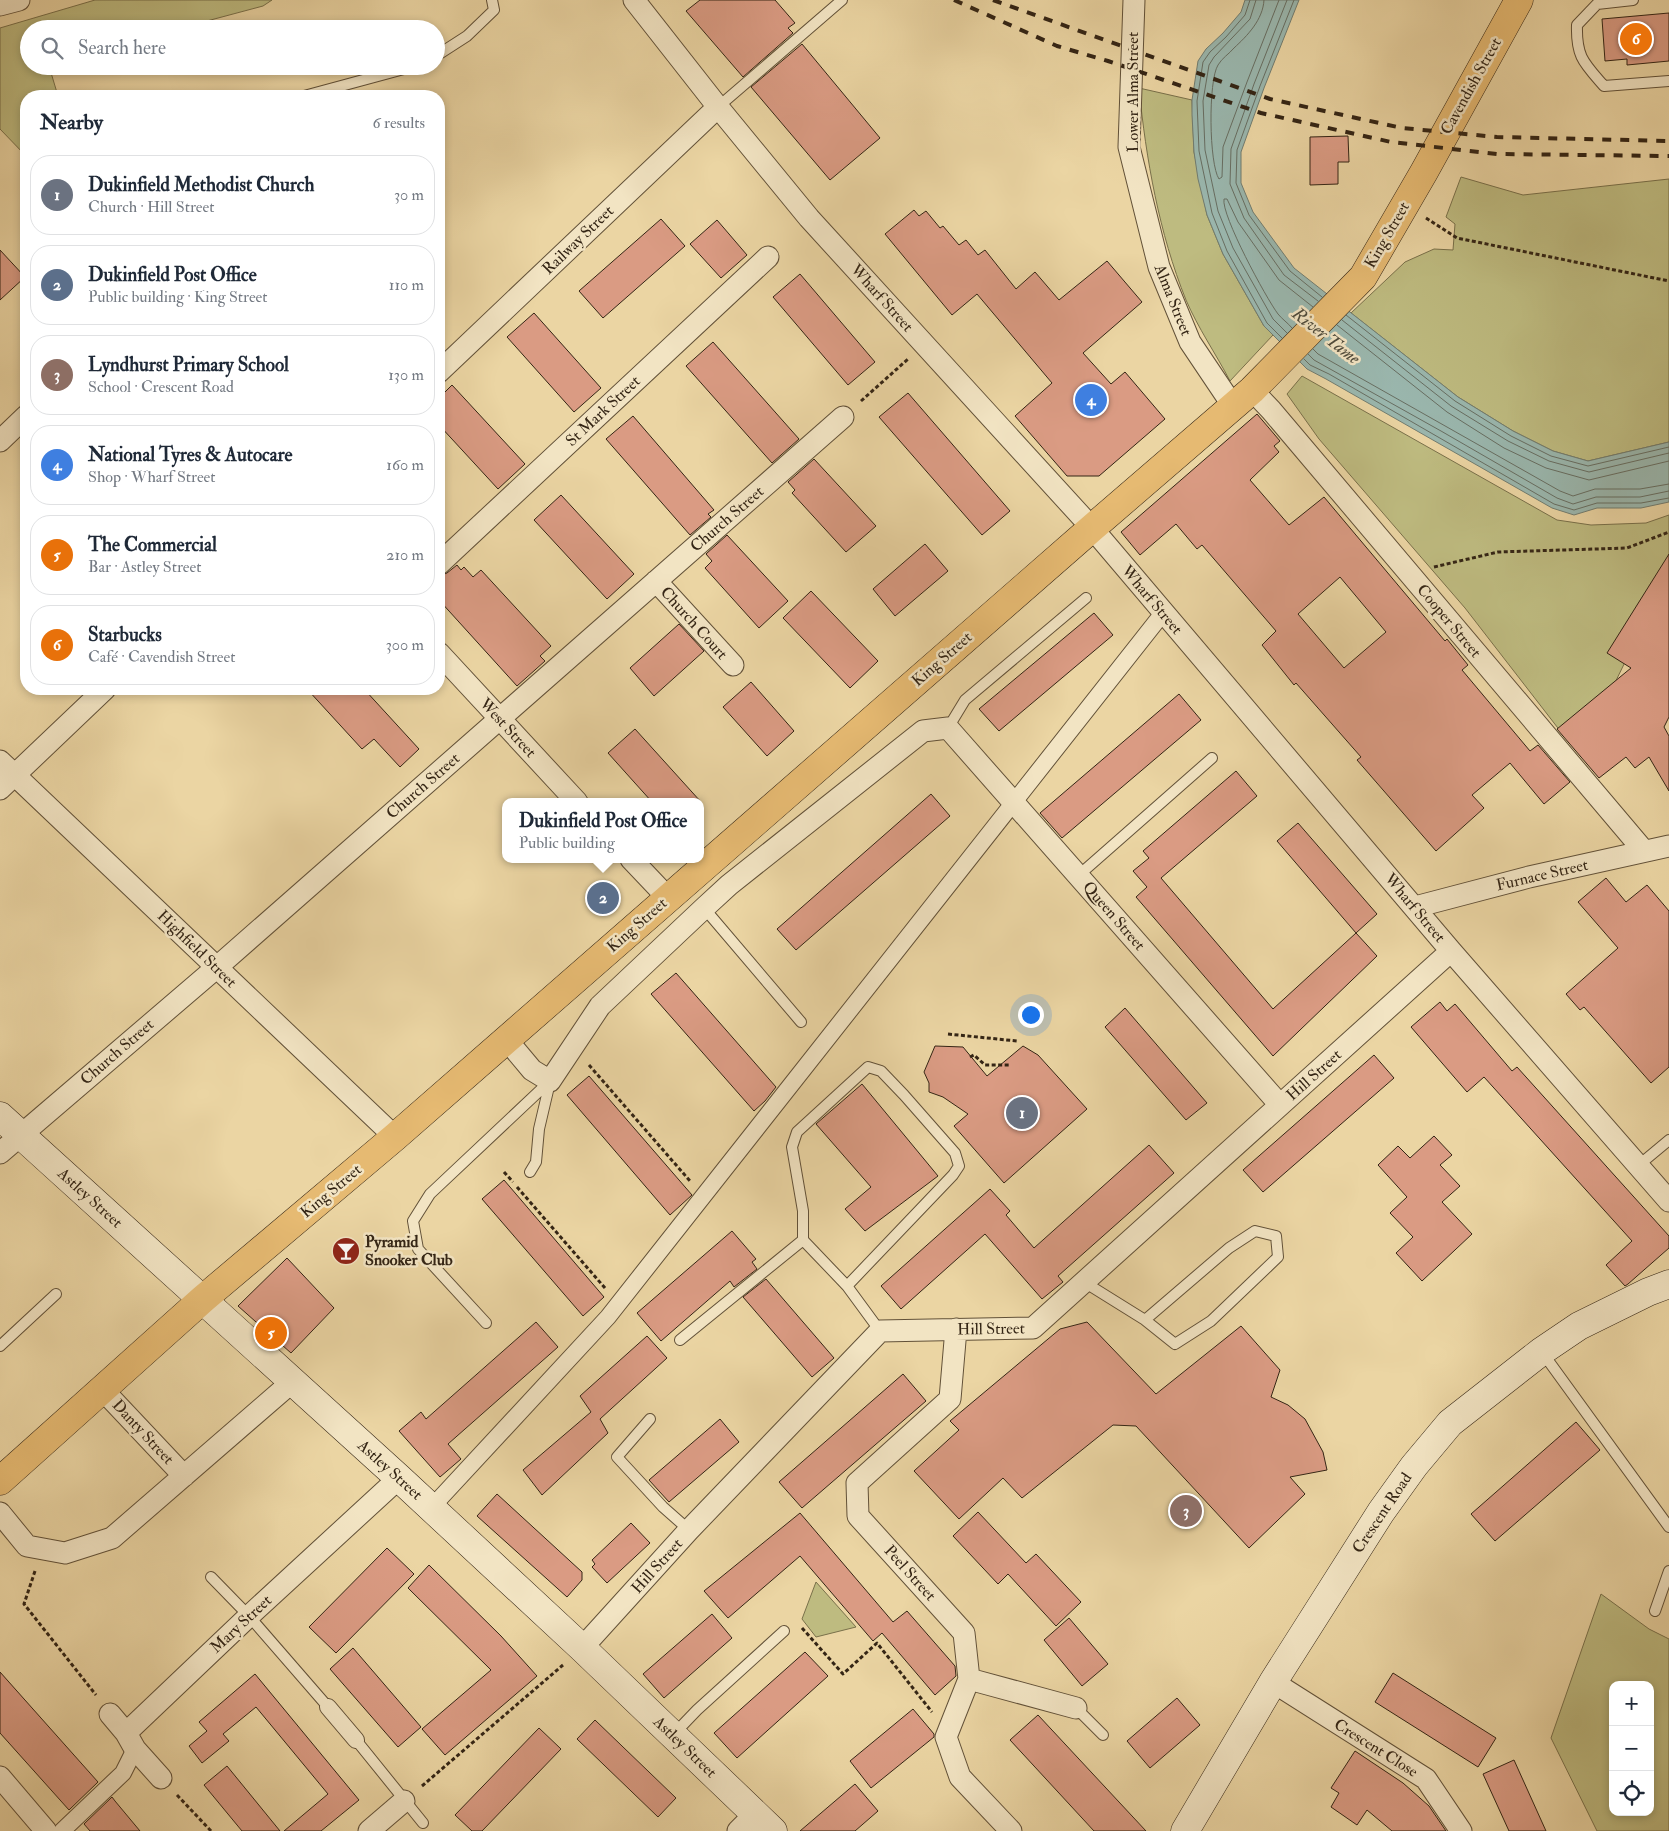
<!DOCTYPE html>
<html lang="en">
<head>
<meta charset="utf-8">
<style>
  body { margin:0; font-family:"IM FELL Double Pica",serif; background:#f6f6f7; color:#1f2937 }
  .controls { position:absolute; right:15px; bottom:15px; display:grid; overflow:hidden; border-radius:10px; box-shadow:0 2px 8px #0003 }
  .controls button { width:45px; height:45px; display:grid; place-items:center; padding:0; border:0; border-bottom:1px solid #e0e1e3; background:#fff; color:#1f2937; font:25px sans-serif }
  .you { position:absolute; left:1030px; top:1014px; width:18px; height:18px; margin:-12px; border:4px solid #fff; border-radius:50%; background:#1a73e8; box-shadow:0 0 0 8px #1a73e833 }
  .badge { display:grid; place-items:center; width:32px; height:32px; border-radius:50%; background:#8f2418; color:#fff; font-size:16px; font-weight:700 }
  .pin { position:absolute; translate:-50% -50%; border:2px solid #fff; box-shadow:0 1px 5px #0006 }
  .popup { position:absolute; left:502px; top:798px; width:202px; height:65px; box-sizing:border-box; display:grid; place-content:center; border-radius:10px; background:#fff; filter:drop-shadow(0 1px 4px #0005); font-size:16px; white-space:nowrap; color:#747a83 }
  .popup b { font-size:19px; color:#1f2937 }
  .popup::after { content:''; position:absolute; left:50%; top:100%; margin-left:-10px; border:10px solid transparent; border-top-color:#fff }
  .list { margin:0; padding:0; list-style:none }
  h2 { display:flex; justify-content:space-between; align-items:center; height:65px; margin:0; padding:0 20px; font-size:21px }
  h2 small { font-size:16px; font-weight:400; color:#747a83 }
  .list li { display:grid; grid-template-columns:32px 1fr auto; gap:15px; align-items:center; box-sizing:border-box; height:80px; margin:0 10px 10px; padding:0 10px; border:1px solid #e0e1e3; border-radius:20px }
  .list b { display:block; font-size:19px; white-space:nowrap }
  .list p { margin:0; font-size:16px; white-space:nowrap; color:#747a83 }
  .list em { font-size:16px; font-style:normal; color:#747a83 }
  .icon { flex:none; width:28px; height:28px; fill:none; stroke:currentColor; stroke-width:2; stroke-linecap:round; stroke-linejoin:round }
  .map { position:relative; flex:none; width:1669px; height:1831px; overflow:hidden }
  .search { position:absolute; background:#fff; box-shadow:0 2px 8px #0003; left:20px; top:20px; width:425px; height:55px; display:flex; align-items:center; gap:12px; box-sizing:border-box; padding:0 18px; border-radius:28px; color:#747a83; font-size:19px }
  .panel { position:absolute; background:#fff; box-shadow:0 2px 8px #0003; left:20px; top:90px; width:425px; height:605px; border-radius:20px }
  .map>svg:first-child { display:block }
  .green { fill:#bebb80; stroke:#79704a; fill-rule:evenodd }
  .water { fill:#9ab7ae; stroke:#717d71 }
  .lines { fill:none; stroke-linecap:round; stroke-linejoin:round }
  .shore { stroke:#676e62; stroke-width:1 }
  .building { fill:#da9b83; stroke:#342515; fill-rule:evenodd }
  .service-casing { stroke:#625138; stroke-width:12 }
  .pedestrian-casing { stroke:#625138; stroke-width:18 }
  .minor-casing { stroke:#625138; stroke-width:23 }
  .secondary-casing { stroke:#342515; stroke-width:29 }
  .primary-casing { stroke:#342515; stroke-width:29 }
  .path { stroke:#342515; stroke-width:3; stroke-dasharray:4 2.5; stroke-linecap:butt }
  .service { stroke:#f2e4c3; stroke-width:10 }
  .pedestrian { stroke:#f2e4c3; stroke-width:16 }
  .minor { stroke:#f2e4c3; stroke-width:21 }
  .secondary { stroke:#f2e4c3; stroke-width:28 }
  .primary { stroke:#e6ba72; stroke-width:28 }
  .rail { stroke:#342515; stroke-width:4; stroke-dasharray:9 9; stroke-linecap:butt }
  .labels { text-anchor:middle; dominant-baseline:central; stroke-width:5; stroke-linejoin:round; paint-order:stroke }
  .street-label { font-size:16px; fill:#342515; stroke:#f2e4c3 }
  .poi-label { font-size:16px; font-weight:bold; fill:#342515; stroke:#f2e4c3; text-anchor:start }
  .water-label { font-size:18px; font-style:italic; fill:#4e4a3b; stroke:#f2e4c3 }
</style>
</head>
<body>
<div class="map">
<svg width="1669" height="1831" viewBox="0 0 1669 1831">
  <rect width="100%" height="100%" fill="#ebd5a3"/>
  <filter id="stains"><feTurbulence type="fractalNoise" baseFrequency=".004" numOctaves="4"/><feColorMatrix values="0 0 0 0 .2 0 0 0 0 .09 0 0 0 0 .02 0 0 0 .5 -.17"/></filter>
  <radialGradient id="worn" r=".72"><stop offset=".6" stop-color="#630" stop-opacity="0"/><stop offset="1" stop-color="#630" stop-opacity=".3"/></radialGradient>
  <path class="green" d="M95,0H272L263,6L177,29H29V66H49L58,96H26V156L0,129V28Z
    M1139,88L1192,100L1194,152L1207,215L1223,254L1264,326L1273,335L1230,381C1216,354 1198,328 1186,300C1159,233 1146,159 1139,88Z
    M1461,177L1523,195L1669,179V442L1588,461L1553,451L1513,431L1458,397L1351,313L1405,262L1434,249L1453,250L1455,224L1446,217Z
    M1302,376L1557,520L1591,525L1646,523L1669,515V572L1607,699L1561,732L1465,608L1319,439L1287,394Z
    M816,1582L856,1627L816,1637L802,1619Z
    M1601,1594L1649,1629L1669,1639V1831H1597L1551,1738ZM1613,1685H1650V1812H1613Z"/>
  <path class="water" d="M1245,0H1299L1264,88L1241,152V183L1253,212L1294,268L1458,397L1513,431L1553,451L1588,461L1669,442V502L1641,508H1597L1574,515L1552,508L1326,379L1307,369L1264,326L1223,254L1207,215L1198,179L1194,152L1192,115V100L1198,61L1206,49L1223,33L1241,12Z"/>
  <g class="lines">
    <path class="shore" d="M1250,0L1245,15L1226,37L1210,52L1203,62L1197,101L1199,151L1212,213L1227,251L1267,323L1282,338
      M1256,0L1250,19L1214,57L1209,65L1203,101L1205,150L1218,211L1233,248L1273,319L1287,333
      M1264,0C1263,20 1247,36 1234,48C1229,54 1222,58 1218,65C1208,81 1209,164 1219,179L1222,177L1223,147L1247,82L1279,0
      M1287,0L1254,84L1231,149L1230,184L1244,218L1284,275L1318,301
      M1294,0L1260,86L1237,150L1236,183L1249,215L1290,271L1322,297
      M1346,315L1455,401L1511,436L1551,456L1588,466L1669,447
      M1342,320L1451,406L1508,441L1549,461L1589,472L1669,453
      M1337,325L1447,412L1504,448L1546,468L1589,480L1669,461
      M1292,328C1288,323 1282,319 1278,314C1266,298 1221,215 1224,199H1227L1238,222L1279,280L1313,307
      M1313,349L1318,354L1560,491L1573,496L1595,489H1640L1669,484
      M1308,354L1314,360L1441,431L1557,498L1573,504L1596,497H1640L1669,491
      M1304,359L1310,365L1329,374L1554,504L1574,510L1597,503H1641L1669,498"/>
  </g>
  <path class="building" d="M700,0H775L795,23L788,28L793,33L743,77L686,11Z
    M1669,13V61L1627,65V59L1605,61L1602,19Z
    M802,44L880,138L830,180L751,87Z
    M1348,136L1349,162H1338V184L1310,185V137Z
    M914,210L919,216L926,211L940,228L943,226L959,245L966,240L978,255L985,250L1016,289L1035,272L1059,300L1107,261L1142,302L1083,353L1111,384L1125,372L1165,419L1099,476H1067L1015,416L1052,383L977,294L952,315L885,234Z
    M661,219L685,246L603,318L579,291Z
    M717,220L747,255L721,278L690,244Z
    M0,250L25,277L0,300Z
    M800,274L875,362L848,385L773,297Z
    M534,313L601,388L574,412L507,337Z
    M713,342L799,439L772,463L686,366Z
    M452,385L525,464L498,489L439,425V398Z
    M908,393L1010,511L982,535L879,417Z
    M1257,414L1280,441L1274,446L1279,452L1250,480L1289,525L1324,497L1445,641L1447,639L1468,665L1462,670L1530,751L1538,745L1570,782L1544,804L1510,763L1472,795L1484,808L1436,851L1357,760L1361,757L1296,683L1294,685L1262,645L1276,631L1202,545L1197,549L1176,524L1140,555L1121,532ZM1340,577L1386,632L1344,668L1298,614Z
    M633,416L714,510L708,514L711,517L690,535L606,439Z
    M814,459L876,526L846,552L792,493L795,490L788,482Z
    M561,495L634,574L607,599L534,520Z
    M727,535L788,601L759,628L705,568L712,561L706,554Z
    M925,544L948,571L895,616L873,589Z
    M1669,554V717L1664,727L1669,736V791L1649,757L1635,768L1626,757L1599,778L1557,729L1631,668L1607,653Z
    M457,565L461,570L464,567L473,577L481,570L551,646L540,656L545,661L517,686L439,600V576L447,573Z
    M811,591L878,661L850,688L783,618Z
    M1094,613L1113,635L999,731L979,709Z
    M679,624L704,651L654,696L630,668Z
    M751,682L794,731L767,756L723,707Z
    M307,689H364L419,749L400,767L374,739L362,749Z
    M1179,694L1201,720L1062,838L1040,813Z
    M635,729L701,802H652L608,753Z
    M1236,771L1257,796L1161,878L1273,1009L1356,933L1377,956L1273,1056L1136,897L1147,887L1133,871L1149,858L1143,851Z
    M931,794L950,816L796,950L777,929Z
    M1298,823L1377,914L1356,933L1277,841Z
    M1606,878L1626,902L1647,885L1669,911V1067L1651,1083L1584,1007L1580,1010L1566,994L1618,948L1578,902Z
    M676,973L776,1087L765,1101L754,1111L651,994Z
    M1440,1002L1447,1011L1455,1004L1512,1071L1517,1067L1669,1236V1248L1628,1284L1625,1286L1606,1265L1632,1241L1484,1077L1467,1092L1411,1027Z
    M1125,1008L1207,1103L1186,1120L1105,1027Z
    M935,1046L963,1047L987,1076L1023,1046L1038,1055L1087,1109L1004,1183L954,1126L968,1114L943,1097L929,1092V1083L924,1072Z
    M1374,1055L1394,1078L1263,1192L1243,1170Z
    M589,1076L692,1195L670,1215L567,1095Z
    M862,1084L938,1176L865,1231L845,1209L871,1187L816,1124Z
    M1434,1136L1452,1155L1440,1165L1460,1186L1442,1202L1472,1234L1422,1281L1396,1253L1413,1237L1390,1213L1407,1197L1378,1165L1398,1146L1410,1158Z
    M1149,1145L1174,1173L1058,1276L1063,1282L1042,1299L985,1234L901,1309L881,1286L990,1189L1010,1211L1006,1215L1034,1248Z
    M504,1180L604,1297L583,1316L482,1199Z
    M732,1231L756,1259L752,1262L757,1269L734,1287L730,1281L661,1341L637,1313Z
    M287,1258L334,1308L291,1353L238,1306Z
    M766,1279L834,1358L812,1377L743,1297Z
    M536,1322L558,1347L448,1444L461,1459L440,1477L399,1431L421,1412L426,1419Z
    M1087,1322L1156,1394L1241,1326L1280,1370L1271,1397L1288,1405L1305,1419L1323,1452L1327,1470L1290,1477L1305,1494L1249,1548L1136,1426L1113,1425L1022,1498L1003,1478L959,1519L914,1471L959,1430L950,1421L1060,1329Z
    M647,1336L667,1358L600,1419L608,1433L542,1495L523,1470L591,1412L580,1396Z
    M903,1374L926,1401L802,1508L779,1482Z
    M720,1419L739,1442L669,1502L649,1480Z
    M1576,1422L1600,1450L1495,1541L1471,1514Z
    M497,1494L582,1572V1580L567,1597L477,1516Z
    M978,1512L1026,1563L1036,1554L1081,1602L1056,1626L1008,1574L998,1584L953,1536Z
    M800,1513L893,1622L907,1611L955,1666L956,1676L935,1695L882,1633L873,1641L800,1556L728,1618L704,1591Z
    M631,1523L650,1543L607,1583L592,1567L595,1564L592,1560Z
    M387,1548L414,1574L336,1653L309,1627Z
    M429,1565L501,1636L537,1676L445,1755L422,1729L491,1670L408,1588Z
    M712,1614L732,1638L664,1698L643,1674Z
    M1069,1618L1108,1664L1082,1686L1044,1640Z
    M353,1648L421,1727L398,1747L330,1669Z
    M805,1652L828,1676L737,1758L714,1733Z
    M0,1672L98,1782L69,1810L0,1733Z
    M1393,1673L1496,1738L1478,1767L1375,1702Z
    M255,1674L359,1800L321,1831H284L328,1794L256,1707L223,1734L229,1741L202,1763L189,1746L207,1731L199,1722Z
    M1177,1698L1200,1725L1150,1768L1127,1741Z
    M913,1709L934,1734V1737L871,1788L850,1761Z
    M1038,1715L1146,1831H1094L1010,1740Z
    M595,1720L676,1798L658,1817L577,1739Z
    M539,1728L561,1749L482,1831H472L455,1815Z
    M1355,1751L1403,1783L1429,1806L1446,1831H1392L1367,1810L1357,1825L1331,1807L1339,1793L1331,1788Z
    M1514,1760L1546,1831H1509L1483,1774Z
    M227,1766L280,1831H242L204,1785Z
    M855,1784L878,1811L855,1831H800Z
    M112,1797L115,1801L140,1831H90L84,1824Z"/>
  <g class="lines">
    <defs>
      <path id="service" d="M1633,0L1597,4L1577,25C1576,57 1584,63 1604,86L1669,81
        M436,56L467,36L494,10L492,0
        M304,96L415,66
        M718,107L842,0
        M948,728L965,700L1086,598
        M1079,875L1212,758
        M704,908L801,1022
        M1639,1165L1669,1140
        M530,1172L536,1162L539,1129L550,1082
        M1084,1282L1145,1320L1175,1344L1211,1321L1278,1257L1276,1236L1255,1231L1229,1248L1145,1320
        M847,1286L953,1175L959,1166L955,1153L904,1095L881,1071L868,1067L797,1132L792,1147L803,1211V1240L847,1286L880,1331
        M486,1323L418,1249L413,1221L430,1194L550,1081
        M680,1340L803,1240
        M0,1346L56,1294
        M1542,1352L1669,1527
        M650,1419L617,1457L663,1507L689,1530
        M211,1577L249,1616L328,1707
        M1655,1611L1669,1571
        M1076,1708L1103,1735
        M673,1735L697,1710L784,1631
        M356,1740L423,1823"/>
      <path id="pedestrian" d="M431,1508L608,1317L1163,613
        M328,1707L356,1740
        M62,1831L123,1773L135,1749"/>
      <path id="minor" d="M634,0L718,107L809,218L1092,528L1451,951L1669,1201
        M1134,0L1129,147L1159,267L1190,342L1233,406
        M0,5L19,0
        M439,372L718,107
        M1252,390L1271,410L1644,851
        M0,441L26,416
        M439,564L768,257
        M656,581L733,665
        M439,653L577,802
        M0,761L395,1137
        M0,789L105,689
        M631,859L668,898
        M1415,907L1529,877L1669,846
        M506,1039L532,1070L550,1081L600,1006L704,908L729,885L923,731L948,728L1280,1105
        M0,1153L216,968L843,417
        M956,1329L950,1399L857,1483L858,1516L964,1633L969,1679L946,1737L960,1777L1011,1831
        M102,1389L184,1476
        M0,1513L27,1546L65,1553L112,1538L292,1382
        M582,1648L689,1530L880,1331L1033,1328L1451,951
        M969,1679L1076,1708
        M1273,1682L1426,1779L1461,1831
        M110,1714L126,1733
        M0,1777L46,1831
        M161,1778L135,1749L126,1733L249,1616L399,1478
        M369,1831L404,1801
        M738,1831L755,1814"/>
      <path id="secondary" d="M0,1116L399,1478L582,1648L773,1831
        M1185,1831L1273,1682L1381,1512L1414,1466L1450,1423L1542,1351L1579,1326L1648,1292L1669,1284"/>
      <path id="primary" d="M0,1481L203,1299L395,1137L1092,528L1252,390L1363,277L1424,172L1519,0"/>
    </defs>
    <use href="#service" class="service-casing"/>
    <use href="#pedestrian" class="pedestrian-casing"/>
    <use href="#minor" class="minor-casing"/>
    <use href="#secondary" class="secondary-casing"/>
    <use href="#primary" class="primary-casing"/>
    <path class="path" d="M1426,218L1457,238L1669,281
      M861,401L908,359
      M1434,567L1498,552L1627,548L1669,532
      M948,1034L1017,1041
      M970,1057L974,1055L985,1065H1010
      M589,1065L690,1181
      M504,1172L513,1182
      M517,1187L605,1288
      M35,1571L24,1604L96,1695
      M802,1628L843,1674L877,1643L932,1712
      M422,1786L563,1665
      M177,1795L211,1831"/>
    <use href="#service" class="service"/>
    <use href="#pedestrian" class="pedestrian"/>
    <use href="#minor" class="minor"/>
    <use href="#secondary" class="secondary"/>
    <use href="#primary" class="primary"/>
    <path class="rail" d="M954,0L1057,46L1108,61L1261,113L1391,142L1497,154L1669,156
      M993,0L1270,99L1402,128L1497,137L1669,141"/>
  </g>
  <defs>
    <symbol id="bar-disc" viewBox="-11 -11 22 22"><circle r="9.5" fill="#8f2418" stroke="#f2e4c3"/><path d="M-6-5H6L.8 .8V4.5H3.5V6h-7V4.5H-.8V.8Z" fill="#fff"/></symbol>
  </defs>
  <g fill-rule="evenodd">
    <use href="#bar-disc" x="330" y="1235" width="32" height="32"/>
  </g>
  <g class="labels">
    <g class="street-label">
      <text transform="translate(1471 86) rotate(-61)">Cavendish Street</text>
      <text transform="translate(1133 92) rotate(-90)">Lower Alma Street</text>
      <text transform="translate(1387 235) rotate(-60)">King Street</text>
      <text transform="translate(578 240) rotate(-44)">Railway Street</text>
      <text transform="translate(882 298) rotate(48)">Wharf Street</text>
      <text transform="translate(1173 300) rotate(68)">Alma Street</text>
      <text transform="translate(603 411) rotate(-43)">St Mark Street</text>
      <text transform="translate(727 519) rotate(-41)">Church Street</text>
      <text transform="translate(1152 600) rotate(50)">Wharf Street</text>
      <text transform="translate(1449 621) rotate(50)">Cooper Street</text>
      <text transform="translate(694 623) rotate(48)">Church Court</text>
      <text transform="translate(942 659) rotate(-41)">King Street</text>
      <text transform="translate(508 728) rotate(47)">West Street</text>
      <text transform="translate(423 786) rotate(-41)">Church Street</text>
      <text transform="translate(1542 875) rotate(-13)">Furnace Street</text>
      <text transform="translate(1415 908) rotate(50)">Wharf Street</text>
      <text transform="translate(1114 916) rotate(49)">Queen Street</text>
      <text transform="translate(637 925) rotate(-41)">King Street</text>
      <text transform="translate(197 949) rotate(44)">Highfield Street</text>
      <text transform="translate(117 1052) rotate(-41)">Church Street</text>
      <text transform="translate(1314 1075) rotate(-42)">Hill Street</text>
      <text transform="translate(331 1191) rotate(-40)">King Street</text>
      <text transform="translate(90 1198) rotate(42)">Astley Street</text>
      <text transform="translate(991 1329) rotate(-1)">Hill Street</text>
      <text transform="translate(143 1432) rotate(47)">Danty Street</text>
      <text transform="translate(390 1470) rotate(42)">Astley Street</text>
      <text transform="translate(1382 1513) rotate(-56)">Crescent Road</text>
      <text transform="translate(657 1566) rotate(-48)">Hill Street</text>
      <text transform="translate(910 1573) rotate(48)">Peel Street</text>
      <text transform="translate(241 1624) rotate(-43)">Mary Street</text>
      <text transform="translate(685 1747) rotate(44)">Astley Street</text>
      <text transform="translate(1376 1748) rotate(32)">Crescent Close</text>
    </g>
    <g class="poi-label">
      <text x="365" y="1242">Pyramid<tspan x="365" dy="18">Snooker Club</tspan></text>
    </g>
    <g class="water-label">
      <text transform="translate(1326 336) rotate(38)">River Tame</text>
    </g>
  </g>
  <rect width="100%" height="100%" filter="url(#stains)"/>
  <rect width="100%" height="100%" fill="url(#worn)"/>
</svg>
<div class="controls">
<button>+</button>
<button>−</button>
<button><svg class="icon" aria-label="locate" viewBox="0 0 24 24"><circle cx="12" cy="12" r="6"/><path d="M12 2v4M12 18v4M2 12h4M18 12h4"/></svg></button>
</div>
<div class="you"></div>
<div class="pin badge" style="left:1022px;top:1113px;background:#6b7280">1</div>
<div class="pin badge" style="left:603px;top:898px;background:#5c6f8a">2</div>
<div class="popup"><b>Dukinfield Post Office</b>Public building</div>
<div class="pin badge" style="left:1186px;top:1511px;background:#8d6e63">3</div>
<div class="pin badge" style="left:1091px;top:400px;background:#3f7fe0">4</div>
<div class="pin badge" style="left:271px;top:1333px;background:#e8710a">5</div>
<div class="pin badge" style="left:1636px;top:39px;background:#e8710a">6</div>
<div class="search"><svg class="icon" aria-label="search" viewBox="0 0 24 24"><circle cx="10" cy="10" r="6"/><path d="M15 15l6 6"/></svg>Search here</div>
<section class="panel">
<h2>Nearby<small>6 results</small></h2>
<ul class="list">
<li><span class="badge" style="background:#6b7280">1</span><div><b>Dukinfield Methodist Church</b><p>Church · Hill Street</p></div><em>30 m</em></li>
<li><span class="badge" style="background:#5c6f8a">2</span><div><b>Dukinfield Post Office</b><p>Public building · King Street</p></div><em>110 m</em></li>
<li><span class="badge" style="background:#8d6e63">3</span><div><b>Lyndhurst Primary School</b><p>School · Crescent Road</p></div><em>130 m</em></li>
<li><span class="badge" style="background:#3f7fe0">4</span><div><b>National Tyres &amp; Autocare</b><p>Shop · Wharf Street</p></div><em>160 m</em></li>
<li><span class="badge" style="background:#e8710a">5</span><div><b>The Commercial</b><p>Bar · Astley Street</p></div><em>210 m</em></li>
<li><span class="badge" style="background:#e8710a">6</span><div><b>Starbucks</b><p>Café · Cavendish Street</p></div><em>300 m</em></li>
</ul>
</section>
</div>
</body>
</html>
